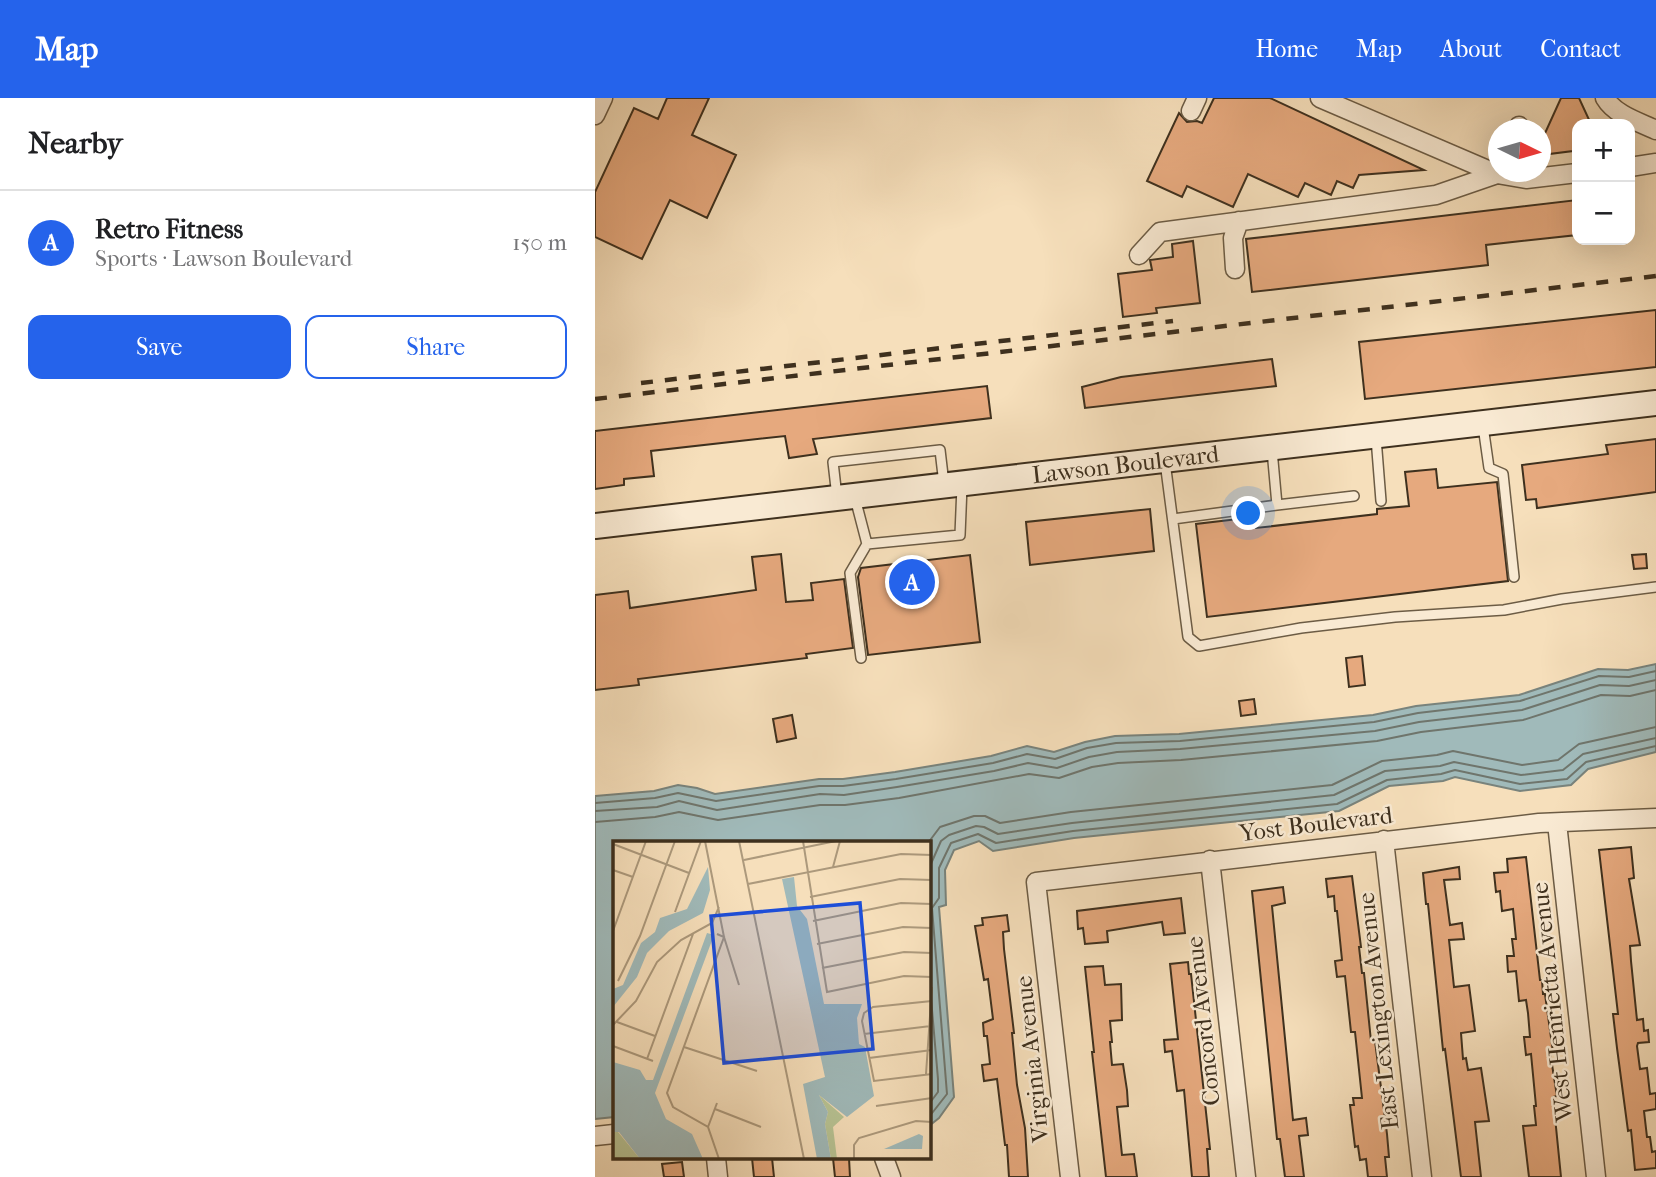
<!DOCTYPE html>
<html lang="en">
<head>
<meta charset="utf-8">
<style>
  body { margin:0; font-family:"IM FELL French Canon",serif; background:#f6f6f6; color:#202124 }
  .controls { position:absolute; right:21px; top:21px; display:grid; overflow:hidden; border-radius:14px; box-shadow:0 7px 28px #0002 }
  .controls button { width:63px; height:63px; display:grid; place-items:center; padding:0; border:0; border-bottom:2px solid #e0e0e0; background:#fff; color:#202124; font:35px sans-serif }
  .compass { position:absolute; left:893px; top:21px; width:63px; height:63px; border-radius:50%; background:#fff; box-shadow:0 7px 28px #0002; rotate:95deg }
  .you { position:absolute; left:654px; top:416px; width:24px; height:24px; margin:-18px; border:5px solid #fff; border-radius:50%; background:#1a73e8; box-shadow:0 0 0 10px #1a73e833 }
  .badge { display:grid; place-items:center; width:46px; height:46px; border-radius:50%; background:#2563eb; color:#fff; font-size:23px; font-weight:700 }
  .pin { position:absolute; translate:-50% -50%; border:4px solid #fff; box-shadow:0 2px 7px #0006 }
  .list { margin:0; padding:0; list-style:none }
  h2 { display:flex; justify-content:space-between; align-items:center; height:91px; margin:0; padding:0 28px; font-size:30px }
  h2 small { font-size:23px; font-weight:400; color:#757577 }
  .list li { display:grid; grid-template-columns:46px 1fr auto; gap:21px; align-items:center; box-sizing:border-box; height:105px; padding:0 28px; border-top:2px solid #e0e0e0 }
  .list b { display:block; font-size:26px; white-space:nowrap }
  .list p { margin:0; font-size:23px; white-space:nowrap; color:#757577 }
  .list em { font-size:23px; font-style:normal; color:#757577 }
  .actions { display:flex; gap:14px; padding:21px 28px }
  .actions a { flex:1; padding:16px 0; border:2px solid #2563eb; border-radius:14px; text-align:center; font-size:24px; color:#2563eb }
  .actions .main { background:#2563eb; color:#fff }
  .map { position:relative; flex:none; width:1061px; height:1079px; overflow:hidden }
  header { display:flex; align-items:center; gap:42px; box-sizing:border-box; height:98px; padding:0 35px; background:#2563eb; color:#fff }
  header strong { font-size:33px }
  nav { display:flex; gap:38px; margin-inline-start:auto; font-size:24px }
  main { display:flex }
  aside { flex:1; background:#fff }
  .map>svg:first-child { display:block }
  .water { fill:#a0baba; stroke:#79837c; stroke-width:2 }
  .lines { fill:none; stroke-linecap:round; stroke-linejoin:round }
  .shore { stroke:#6f756c; stroke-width:2 }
  .building { fill:#e6a97e; stroke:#3e301e; stroke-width:2 }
  .service-casing { stroke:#6c5c45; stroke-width:12 }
  .minor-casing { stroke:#6c5c45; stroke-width:21 }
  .secondary-casing { stroke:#3e301e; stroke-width:28 }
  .service { stroke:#f9ead3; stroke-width:9 }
  .minor { stroke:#f9ead3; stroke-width:18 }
  .secondary { stroke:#f9ead3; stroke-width:24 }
  .rail { stroke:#3e301e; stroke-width:4.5; stroke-dasharray:12 12; stroke-linecap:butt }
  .labels { text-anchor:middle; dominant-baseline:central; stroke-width:5; stroke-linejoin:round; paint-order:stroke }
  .street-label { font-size:24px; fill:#3e301e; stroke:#f9ead3 }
  .inset-road { fill:none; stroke:#ac997c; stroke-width:2 }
  .view { fill:#1d4ed8; fill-opacity:0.15; stroke:#1d4ed8; stroke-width:3.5 }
  .inset-edge { fill:none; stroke:#3e301e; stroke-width:3.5 }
</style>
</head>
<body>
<header>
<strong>Map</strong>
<nav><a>Home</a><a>Map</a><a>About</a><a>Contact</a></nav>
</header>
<main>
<aside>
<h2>Nearby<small></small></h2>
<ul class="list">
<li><span class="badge">A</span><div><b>Retro Fitness</b><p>Sports · Lawson Boulevard</p></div><em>150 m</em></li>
</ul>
<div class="actions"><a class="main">Save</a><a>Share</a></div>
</aside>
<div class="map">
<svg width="1061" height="1079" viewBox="0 0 1061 1079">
  <rect width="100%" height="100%" fill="#f6dfbb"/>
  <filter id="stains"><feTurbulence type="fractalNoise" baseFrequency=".00286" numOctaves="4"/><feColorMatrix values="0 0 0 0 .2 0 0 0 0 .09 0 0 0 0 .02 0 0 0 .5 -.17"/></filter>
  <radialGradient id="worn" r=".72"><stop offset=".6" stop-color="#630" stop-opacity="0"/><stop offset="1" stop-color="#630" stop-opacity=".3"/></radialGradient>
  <path class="water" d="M1061,566V654L993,671L976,687L925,693L860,679L848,683L794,688L744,713L479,740L398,753L384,743L359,752L350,772L351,807L344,809L359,999L344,1020L334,1028V745H19V1019L0,1021V698L59,693L83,687L102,690L120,696L224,681H248L300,674L396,658L432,648L459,654L490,644L520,638L584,636L778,617L821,608L924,597L1003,571L1033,572Z"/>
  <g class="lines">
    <path class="shore" d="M0,705L60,700L83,695L121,703L224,688H248L301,681L398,665L432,656L460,661L492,650L521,645L585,643L779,624L823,615L925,603L1004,578L1034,579L1061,573
      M0,713L62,709L84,703L122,712L225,696L249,697L302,689L399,673L433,665L462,670L494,659L522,654L585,651L780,633L824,624L927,612L1005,587L1034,588L1061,582
      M0,724L60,719L84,714L123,722L225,707H250L304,700L434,676L464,680L497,669L523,665L586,662L782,643L826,634L928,622L1006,597L1035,598L1061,592
      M333,745L345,729L379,718H390L405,725L476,714L737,687L787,663L842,657L858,653L927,667L963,662L984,646L1061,629
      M334,797L335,768L346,743L354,737L381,728L389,729L403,736L477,725L739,697L790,673L845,668L859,664L926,677L968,672L988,656L1061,640
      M334,877L343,981V994L334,1006
      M334,1019L352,996L337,810L344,800V770L356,745L383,736L401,745L478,733L742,706L792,682L846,676L860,672L925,686L972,681L991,664L1061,648"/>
  </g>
  <path class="building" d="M72,0H114L97,37L141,57L112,120L75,102L47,161L0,139V94L39,10L63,21Z
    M619,0H675L829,72L764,77L758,90L742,83L736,97L710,85L703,99L653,76L638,109L592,88L587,99L552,83L584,15L592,24L602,23L607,25Z
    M966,0H984L996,26H982V44L978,53L946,57V44Z
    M982,102V137L891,147L893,167L657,194L651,141Z
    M598,143L605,205L561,210L562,215L528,219L523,176L557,172L555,162L578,159L577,146Z
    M1061,212V269L770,301L764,244Z
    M677,261L681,288L490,310L487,289L526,279Z
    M392,288L396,320L218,341L222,356L194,360L190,338L56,353L59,378L29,381V387L0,391V333Z
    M1061,341V394L942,410L941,401L931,402L927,367L1013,356L1011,347Z
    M841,371L843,390L902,384L913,483L612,519L601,426L660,419L661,430L782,416V411L814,408L810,374Z
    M555,411L559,453L435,467L431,424Z
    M186,456L191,504L218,502L216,485L249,481L258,550L211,556L212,560L43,581L44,587L0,592V497L33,493L35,510L161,492L157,459Z
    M1051,456L1052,470L1039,471L1037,457Z
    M375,457L385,544L273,557L263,479L266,470Z
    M767,558L770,587L754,589L751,560Z
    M659,601L661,616L646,618L644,603Z
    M197,617L201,640L182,644L178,621Z
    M1036,749L1039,780L1034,781L1045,847L1035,848L1036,863L1042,922L1048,921L1049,933L1053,932L1054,944L1043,945L1042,948L1045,971L1052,970L1055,996L1061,995V1011L1049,1013L1052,1039H1055L1057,1054L1061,1053V1070L1040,1072L1036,1032L1033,1033L1022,950L1018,916H1023L1004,752Z
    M931,759L945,882H947L948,896H950L958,954H955L962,998L958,999L966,1079H934L928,1028L941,1027L939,1008H941L936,956L931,957L929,939H935L933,915L931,902L924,903L921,873L913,874L912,858H919L917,841H921L918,811L907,813L905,793L901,794L899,775L913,774L912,761Z
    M864,769L865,781L849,782L855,827L867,825L869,841L854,842L859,889L874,887L880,933L866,935L868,961L871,960L873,972L886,970L894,1023L880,1024L886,1079H866L850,951L848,952L833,806H831L828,775Z
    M757,778L766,849H764L767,875H769L776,943H780L792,1036L794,1059H790L792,1079H773L771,1061L765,1062L763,1048L760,1049L755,1007H759L758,1000H767L760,934H756L750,878L742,879L740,863L747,862L742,813H740L739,798L733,799L731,781Z
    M688,789L690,805L677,808L698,1022L711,1020L713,1037L704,1038L709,1079H690L685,1041H682L657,793Z
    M586,800L590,835L569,837L567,824L512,833L513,844L490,846L488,830L483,831L482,813Z
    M412,817L414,833L408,834L409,851L419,935H417L422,987L430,1030L433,1079H414L412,1047H410L402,981L389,983L387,967L395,966L392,938H389L388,925L398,921L393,881L389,882L380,828L388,827L387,820Z
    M593,864L594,876H596L615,1051H612L614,1079H597L589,992L582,993L577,953L570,954L569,942L583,941L575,866Z
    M508,868L510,887L526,886L527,922L515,923L517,944H515L517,967L528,966L532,992L533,1008L522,1009L527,1057L539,1056L542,1079H511L497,954H499L490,869Z
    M157,1060H177L179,1079H159Z
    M238,1060H254L255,1079H240Z
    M87,1064L89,1079H69L67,1066Z"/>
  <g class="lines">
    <defs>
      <path id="service" d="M888,328L894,370L908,376L919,479
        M781,340L786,403
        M677,352L682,407L759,398
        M570,364L593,539L604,548L706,530L800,519L909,512L967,501L1061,489
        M242,399L238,364L345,352L349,386
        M260,400L272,446L365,437L367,388
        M578,421L682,407
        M266,560L255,475L272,446"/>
      <path id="minor" d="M725,0L902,76L904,74
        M1010,0C1020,17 1044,24 1061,32
        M596,13L602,0
        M0,17L8,0
        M922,32L924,28
        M1035,69L1061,65
        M544,157L565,134L841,97L902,76L931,81L982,75
        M640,171L638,140L644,123
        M962,725L1001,1079
        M789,742L827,1079
        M615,762L651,1079
        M0,1038L19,1036
        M121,1060L123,1079
        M289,1060L296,1079
        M475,1079L441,784L944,725L1061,720"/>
      <g id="secondary">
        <path id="s1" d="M0,428L1061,305"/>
      </g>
    </defs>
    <use href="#service" class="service-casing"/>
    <use href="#minor" class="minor-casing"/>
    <use href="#secondary" class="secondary-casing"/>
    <use href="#service" class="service"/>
    <use href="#minor" class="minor"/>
    <use href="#secondary" class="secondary"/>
    <path class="rail" d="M46,285L578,223
      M0,301L1061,178"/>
  </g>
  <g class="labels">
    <g class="street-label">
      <text stroke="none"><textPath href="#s1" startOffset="534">Lawson Boulevard</textPath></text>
      <text transform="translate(721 726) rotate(-7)">Yost Boulevard</text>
      <text transform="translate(957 904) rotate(-96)">West Henrietta Avenue</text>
      <text transform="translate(783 913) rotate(-96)">East Lexington Avenue</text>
      <text transform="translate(608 923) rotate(-96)">Concord Avenue</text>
      <text transform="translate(437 961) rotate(-96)">Virginia Avenue</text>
    </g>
  </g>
  <g transform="translate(18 743)">
    <rect width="318" height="318" fill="#f6dfbb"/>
    <path d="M206,254L231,276L220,286L224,318H218L212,283L215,271ZM0,291H5L27,318H0Z" fill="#b7c394"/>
    <path d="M95,26L97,49L90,72L56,90L34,112L24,136L0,166V148L10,144L28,102L42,91L47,77L74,68ZM181,36L184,65L194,78L211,163H249L244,177L246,203L252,206L261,255L234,276L206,254L215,271L212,283L218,318H204L190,243L212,236L169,38ZM94,92L101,94L42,252L53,278L79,293L90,318H27L6,291H0V221L27,229L33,239H40ZM306,293L310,295L309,308H271Z" fill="#a0baba"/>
    <path class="inset-road" d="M92,0L111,96L126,144M126,0L191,318M190,0L214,151L291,135L319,136M0,3L76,32M131,19L223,0M220,26L227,0M0,29L20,36M135,43L288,13L319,14M197,56L287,38L319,39M62,71L88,0M200,80L288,62L319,63M0,90L33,0M104,93L111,96L54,252L60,266L95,286L106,318M204,103L290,86L319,87M209,127L291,111L319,112M5,140L27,95L62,0M319,160L260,166L251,172L249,180L261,240L319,233M4,181L42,195M0,184L23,160L44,121L68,99L99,82L106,66M251,193L318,185M0,205L40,220M71,206L144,230M256,217L319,209M34,218L80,93M313,233L319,146M263,265L319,257M102,268L148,286M95,286L104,262M241,318V304L246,297L303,280L319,281"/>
    <path class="view" d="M247,62L260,208L111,222L98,75Z"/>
    <rect width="318" height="318" class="inset-edge"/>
  </g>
  <rect width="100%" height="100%" filter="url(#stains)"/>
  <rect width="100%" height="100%" fill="url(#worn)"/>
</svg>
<div class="controls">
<button>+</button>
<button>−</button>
</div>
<svg class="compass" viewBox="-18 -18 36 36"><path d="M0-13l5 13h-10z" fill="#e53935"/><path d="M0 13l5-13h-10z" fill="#757577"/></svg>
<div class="you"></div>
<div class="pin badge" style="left:317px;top:484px">A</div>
</div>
</main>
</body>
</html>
